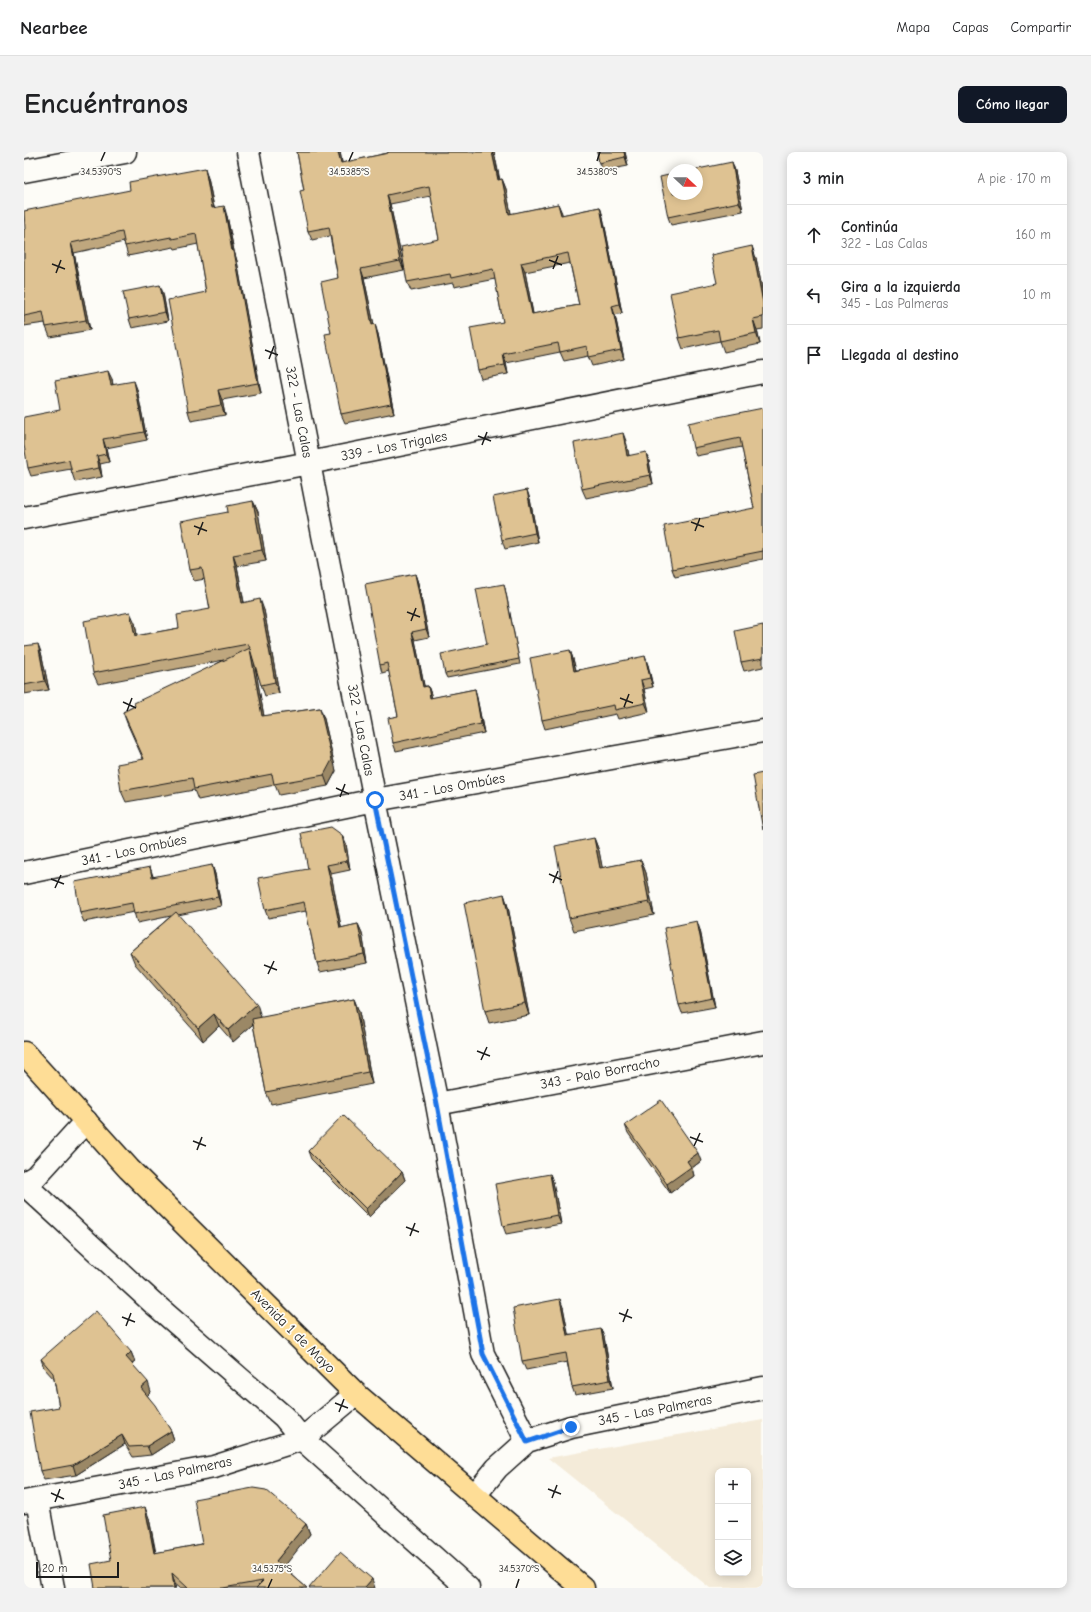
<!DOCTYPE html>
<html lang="es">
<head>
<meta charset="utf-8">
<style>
  body { margin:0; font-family:"Comic Neue",sans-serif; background:#f2f2f2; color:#202124 }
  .controls { position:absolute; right:12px; bottom:12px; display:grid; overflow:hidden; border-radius:8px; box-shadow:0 2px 10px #0003 }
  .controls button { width:36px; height:36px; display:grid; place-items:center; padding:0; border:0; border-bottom:1px solid #e0e0e0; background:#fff; color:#202124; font:20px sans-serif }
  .compass { position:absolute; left:643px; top:12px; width:36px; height:36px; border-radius:50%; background:#fff; box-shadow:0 2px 10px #0003; rotate:112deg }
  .scale { position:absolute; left:12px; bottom:10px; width:83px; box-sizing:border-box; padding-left:4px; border:2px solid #1c1c1c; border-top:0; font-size:11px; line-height:14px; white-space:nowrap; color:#1c1c1c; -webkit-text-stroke:3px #fdfcf7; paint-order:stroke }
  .stop { position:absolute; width:12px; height:12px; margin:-9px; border:3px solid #1a73e8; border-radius:50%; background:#fff }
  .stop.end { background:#1a73e8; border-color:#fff; box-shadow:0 1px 4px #0008 }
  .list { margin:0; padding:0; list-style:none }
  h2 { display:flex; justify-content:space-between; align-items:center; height:52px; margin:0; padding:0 16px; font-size:17px }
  h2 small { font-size:13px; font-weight:400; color:#757577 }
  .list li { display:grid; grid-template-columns:26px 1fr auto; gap:12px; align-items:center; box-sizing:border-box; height:60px; padding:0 16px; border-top:1px solid #e0e0e0 }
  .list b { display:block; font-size:15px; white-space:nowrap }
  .list p { margin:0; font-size:13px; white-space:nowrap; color:#757577 }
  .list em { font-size:13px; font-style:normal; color:#757577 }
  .icon { flex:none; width:22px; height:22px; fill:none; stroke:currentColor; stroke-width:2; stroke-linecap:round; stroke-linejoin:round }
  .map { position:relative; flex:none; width:739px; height:1436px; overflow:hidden; border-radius:8px }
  header { display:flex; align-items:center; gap:24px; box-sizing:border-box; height:56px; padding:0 20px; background:#fff; border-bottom:1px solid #e0e0e0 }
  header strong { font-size:19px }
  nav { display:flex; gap:22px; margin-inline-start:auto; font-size:14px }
  .intro { display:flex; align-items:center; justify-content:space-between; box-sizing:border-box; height:96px; padding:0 24px }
  h1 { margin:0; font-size:28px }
  .button { padding:10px 18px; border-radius:8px; background:#111827; color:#fff; font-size:14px; font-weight:700 }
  main { display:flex; gap:24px; padding:0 24px }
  aside { flex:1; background:#fff; border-radius:8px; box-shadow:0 2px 10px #0003 }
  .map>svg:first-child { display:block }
  .built { fill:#f4ebd9; fill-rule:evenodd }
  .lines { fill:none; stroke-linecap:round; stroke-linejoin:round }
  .minor-casing { stroke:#1c1c1c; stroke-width:25 }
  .major-casing { stroke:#1c1c1c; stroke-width:25 }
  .minor { stroke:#fdfcf7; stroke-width:22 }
  .major { stroke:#fedd96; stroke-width:22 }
  .wall { fill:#bfa77e; stroke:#1c1c1c; fill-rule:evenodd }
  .shaded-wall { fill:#9b8866; stroke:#1c1c1c }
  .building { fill:#dec292; stroke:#1c1c1c; fill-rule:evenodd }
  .route { stroke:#1a73e8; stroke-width:5 }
  .ticks { fill:none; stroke:#1c1c1c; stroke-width:1.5 }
  .labels { text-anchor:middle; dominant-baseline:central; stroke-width:3.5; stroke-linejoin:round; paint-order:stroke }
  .street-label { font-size:14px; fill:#1c1c1c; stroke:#fdfcf7 }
  .ticks-label { font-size:10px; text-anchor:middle; fill:#1c1c1c; stroke:#fdfcf7; stroke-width:3.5; stroke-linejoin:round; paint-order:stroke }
</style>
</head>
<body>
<header>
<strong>Nearbee</strong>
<nav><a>Mapa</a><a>Capas</a><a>Compartir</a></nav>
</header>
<div class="intro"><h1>Encuéntranos</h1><a class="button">Cómo llegar</a></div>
<main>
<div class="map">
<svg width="739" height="1436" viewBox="0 0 739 1436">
  <rect width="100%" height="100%" fill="#fdfcf7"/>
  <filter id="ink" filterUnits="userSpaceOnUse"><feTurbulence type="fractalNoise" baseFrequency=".025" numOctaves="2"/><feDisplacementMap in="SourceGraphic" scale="8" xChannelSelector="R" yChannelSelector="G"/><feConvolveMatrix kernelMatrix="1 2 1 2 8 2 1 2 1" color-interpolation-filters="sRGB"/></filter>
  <g filter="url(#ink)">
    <path class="built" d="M739,1268V1436H686L524,1306ZM694,1319H724V1421H694Z"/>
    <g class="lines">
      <defs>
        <path id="minor" d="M224,0L351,648L413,952L459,1202L503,1289
          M0,19L101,0
          M0,366L285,311L739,220
          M0,721L351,648L739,579
          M413,952L739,890
          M0,1031L11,1025L62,969
          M0,1032L128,1150L260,1265L278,1287L444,1436
          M451,1343L473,1316L503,1289L547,1275L739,1236
          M13,1348L29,1436
          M0,1350L190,1315L278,1287L332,1242"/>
        <path id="major" d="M0,901L105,1017L332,1242L559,1436"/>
      </defs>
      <use href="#minor" class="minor-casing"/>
      <use href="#major" class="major-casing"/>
      <use href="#minor" class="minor"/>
      <use href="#major" class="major"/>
    </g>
    <path class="wall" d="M273,0H316L318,11L364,1V0H470L476,28L478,27L482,37L487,62L534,52L538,63L576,55L579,65L598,161L591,163L600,207L568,214L564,204L540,209L536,200L482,211L484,222L457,227L454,218L479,170L471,127L430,135L429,131L387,139L383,130L415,87L407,44L366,52L380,118L340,126L350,173L354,182L370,261L321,271L317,262L307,181L314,126L306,84L288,88L284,79L280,38ZM546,111L555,153L509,162L501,120Z
      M573,0H601L604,14L578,19L575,11Z
      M708,10L711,19L719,59L647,73L644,65Z
      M184,26L190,55L203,64L210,99L213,109L237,241L198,248L201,263L167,269L164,259L182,140L174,92L151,97L150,95L104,104L100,90L50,101L66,178L26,185L22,175L21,171L0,174V78Z
      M732,106L739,141V177L733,178L736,192L700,200L696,189L659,197L655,186L693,131Z
      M139,141L144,169L108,176L105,167Z
      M88,227L89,233L113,237L123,288L82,296L85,310L76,312L78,325L51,330L48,321L47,317L7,324L4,316L36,258Z
      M739,256V407L651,425L648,417L730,356L718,295L672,304L669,296Z
      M602,289L605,304L625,309L629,332L562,346L558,337Z
      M506,347L514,390L481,397L478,388Z
      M229,349L234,360L242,409L213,414L220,450L240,458L255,541L241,544L230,511L240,564L296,556L300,567L312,619L304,634L255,643L251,633L174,648L170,638L102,650L97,639L119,607L103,571L99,560L111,554L200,508L74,532L69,521L111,471L113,484L155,476L186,457L181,427L170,429L166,418L204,360Z
      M391,422L394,431L405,485L391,488L400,534H404L408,546L451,537L453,546L460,581L372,599L369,591L374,564L365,519L358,521L356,513Z
      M481,436L496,512L423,526L421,522L463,492Z
      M739,473V515L720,519L717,510Z
      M0,494L17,500L25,538L0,542Z
      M546,498L549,507L552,518L624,513L629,535L620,537L625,560L594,567L592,562L521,577L518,568Z
      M570,686L575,699L578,716L617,708L622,721L630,763L550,779L545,766Z
      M322,692L326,718L307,722L317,776L334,772L338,781L343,811L296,820L293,811L282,759L244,766L241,758L284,717Z
      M188,713L191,722L197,754L154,763L237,865L236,866L330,847L335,860L348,932L247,952L242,940L229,872L209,890L195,874L179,889L111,812L106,800L147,764L113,771L110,760L60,770L56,761Z
      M480,742L484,755L505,863L465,871L461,859Z
      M676,778L691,855L658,861L655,853Z
      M601,973L677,1009L668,1016L670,1024L646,1041L604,981Z
      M284,999L378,1020L381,1028L345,1065L287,1007Z
      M526,1022L529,1030L537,1072L482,1082L479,1074Z
      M539,1155L544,1182L580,1185L589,1236L551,1243L548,1235L543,1210L502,1218L498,1209Z
      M107,1200L111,1210L108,1212L127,1240L123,1243L147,1279L150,1288L127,1303L109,1305L101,1292L52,1323L20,1328L16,1319L35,1255L30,1227L20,1216L17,1207Z
      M125,1366L132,1401L178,1392L282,1372L286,1382L259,1415L283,1436H156L151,1432L152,1436H71L87,1408Z"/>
    <path class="shaded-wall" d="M314,0H316L320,20L317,11Z
      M468,0H470L477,37L474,28Z
      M600,0H601L604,14L601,5Z
      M708,10L711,19L719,59L715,50Z
      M181,16L184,26L192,66L188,56Z
      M478,27L482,37L489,71L485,62Z
      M363,43L366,52L380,118L376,109Z
      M534,52L538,61L540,72L537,63Z
      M200,54L203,64L210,99L213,109L237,241L234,231Z
      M576,55L579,65L598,161L595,152Z
      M47,91L50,101L66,178L62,168Z
      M728,94L732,106L739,141V151Z
      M497,111L501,120L511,172L508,162Z
      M337,117L340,126L352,182L348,173Z
      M136,133L139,141L144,169L141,160Z
      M588,154L591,163L600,207L597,198Z
      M729,167L733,178L736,192L732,181Z
      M351,172L354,182L370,261L367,252Z
      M479,202L482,211L484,222L481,213Z
      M84,219L88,227L90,241L87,233Z
      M110,229L113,237L123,288L120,280Z
      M194,238L198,248L201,263L197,253Z
      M599,281L602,289L607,313L603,304Z
      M79,287L82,296L85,310L82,302Z
      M622,300L625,309L629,332L626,323Z
      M73,304L76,312L78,325L75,316Z
      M503,338L506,347L514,390L511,381Z
      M229,349L234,360L242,409L238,398Z
      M209,403L213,414L222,462L218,451Z
      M391,422L394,431L405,485L402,477Z
      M236,447L240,458L255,541L251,530Z
      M106,460L111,471L115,495L111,484Z
      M388,480L391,488L402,543L399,535Z
      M14,492L17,500L25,538L21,529Z
      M226,497L230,508L242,576L238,564Z
      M546,498L549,507L554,527L550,519Z
      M621,504L624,513L629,535L626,526Z
      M617,528L620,537L625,560L621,551Z
      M404,534L407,542L409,554L406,546Z
      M451,537L453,546L460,581L457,572Z
      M296,556L300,567L312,619L304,634L300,623Z
      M318,683L322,692L326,718L323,709Z
      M570,686L575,699L581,729L576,716Z
      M617,708L622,721L630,763L625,750Z
      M188,713L191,722L197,754L194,745Z
      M303,713L307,722L319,784L316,776Z
      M126,715L129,724L131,734L128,725Z
      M480,742L484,755L505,863L501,851Z
      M673,769L676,778L691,855L688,846Z
      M334,772L338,781L343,811L340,802Z
      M330,847L335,860L348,932L344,920Z
      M233,852L237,865L209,890L204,878Z
      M190,862L195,874L179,889L174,876Z
      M674,1001L677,1009L668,1016L670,1024L646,1041L643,1032L663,1009Z
      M378,1020L381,1028L345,1065L342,1057Z
      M526,1022L529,1030L537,1072L533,1063Z
      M536,1147L539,1155L546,1191L543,1183Z
      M577,1177L580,1185L589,1236L586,1228Z
      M107,1200L111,1210L105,1214L102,1205Z
      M124,1230L127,1240L121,1246L117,1236Z
      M147,1279L150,1288L127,1303L123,1294Z
      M98,1283L101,1292L52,1323L49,1313Z
      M121,1355L125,1366L133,1411L130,1401Z
      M282,1372L286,1382L256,1420L252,1409Z
      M148,1421L151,1432L152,1436H150Z
      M348,1427L351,1436H342L341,1435Z"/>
    <path class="building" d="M273,0H314L317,11L364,1V0H468L474,28L478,27L485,62L534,52L537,63L576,55L595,152L588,154L597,198L564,205L563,194L536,200L534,191L479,202L481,213L454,218L446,176L479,170L469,117L427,126L426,122L383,130L377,95L415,87L405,34L363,43L376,109L337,117L348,173L351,172L367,252L317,262L301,182L307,181L297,130L314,126L305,75L284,79L276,39L280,38ZM544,101L555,153L508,162L497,111Z
      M573,0H600L601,5L575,11Z
      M708,10L715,50L644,65L636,25L649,22V42H673V18H669Z
      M181,16L188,56L200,54L208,99H210L234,231L194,238L197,253L164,259L144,148L182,140L172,82L148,87L147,85L101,94L98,80L47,91L62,168L22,175L19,160L0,164V78L1,77L0,59L106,38L105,30Z
      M728,94L739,151V165L729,167L732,181L696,189L694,178L655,186L646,141L693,131L687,103Z
      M136,133L141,160L105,167L99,140Z
      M84,219L87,233L110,229L120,280L79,287L82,302L73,304L75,316L48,321L45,308L4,316L0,293V265L36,258L31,229Z
      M739,256V399L648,417L640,374L730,356L716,286L669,296L664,271Z
      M599,281L603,304L622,300L626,323L558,337L550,291Z
      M503,338L511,381L478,388L469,345Z
      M229,349L238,398L209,403L218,451L236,447L251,530L237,533L226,497L238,564L296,556L308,608L300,623L250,632L248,622L170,637L168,626L97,639L93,612L120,607L99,560L111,554L110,551L226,496L224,492L69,521L60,469L106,460L111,484L155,476L153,463L186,457L178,416L166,418L157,369L204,360L203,354Z
      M391,422L402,477L388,480L399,535L404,534L406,546L451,537L457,572L369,591L364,566L374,564L363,511L356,513L341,432Z
      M480,432L495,507L421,522L417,502L463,492L452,437Z
      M739,473V506L717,510L711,479Z
      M14,492L21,529L0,533V494Z
      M546,498L550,519L621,504L626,526L617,528L621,551L591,558L590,553L518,568L506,506Z
      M739,621V678L729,623Z
      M307,675L318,683L323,709L303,713L316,776L334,772L340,802L293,811L280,750L241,758L234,726L284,717L277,681Z
      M570,686L576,716L617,708L625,750L545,766L531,694Z
      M188,713L194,745L110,762L108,751L56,761L51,730L126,715L128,725Z
      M480,742L501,851L461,859L440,751Z
      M152,760L233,852L204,878L190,862L174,876L106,800Z
      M673,769L688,846L655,853L640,776Z
      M330,847L344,920L242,940L228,867Z
      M637,948L674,1001L663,1009L667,1015L643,1032L601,973Z
      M319,963L378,1020L342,1057L284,999Z
      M526,1022L533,1063L479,1074L471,1032Z
      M536,1147L543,1183L577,1177L586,1228L548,1235L542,1201L498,1209L489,1156Z
      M72,1159L107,1200L102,1205L124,1230L117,1236L131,1253L147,1279L123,1294L105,1295L98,1283L49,1313L16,1319L6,1260L35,1255L29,1221L17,1207Z
      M229,1336L242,1338L282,1372L252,1409L283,1436H232L239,1429L199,1436H164L148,1421L150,1436H71L67,1412L87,1408L79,1363L121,1355L130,1401L178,1392L170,1347Z
      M316,1400L348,1427L341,1435L343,1436H285Z"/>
  </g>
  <g class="lines" filter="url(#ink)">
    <path class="route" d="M351,648L413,952L459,1202L503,1290L547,1275"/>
  </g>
  <path class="ticks" d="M77,9L81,0M325,9L329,0M573,9L576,0M525,108L538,113M28,112L41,117M529,117L534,104M32,121L37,108M241,198L254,203M245,207L250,194M454,284L467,289M458,293L463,280M667,370L680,375M170,374L183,379M671,379L676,366M174,383L179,370M383,460L396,465M387,469L392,456M596,546L609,551M99,550L112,556M600,555L605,542M103,559L108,546M312,636L325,642M316,645L321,632M525,722L538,728M27,727L40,732M529,731L534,719M31,736L37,723M240,813L253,818M244,822L250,809M453,899L466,904M457,908L463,895M666,985L679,990M169,989L182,994M670,994L676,981M173,998L178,985M382,1075L395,1080M386,1084L391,1071M595,1161L608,1166M98,1165L111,1170M599,1170L604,1157M102,1174L107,1161M311,1251L324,1256M315,1260L320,1247M524,1337L537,1342M27,1341L40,1347M528,1346L533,1333M31,1350L36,1337M244,1436L248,1427M492,1436L495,1427"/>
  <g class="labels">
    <g class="street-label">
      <text transform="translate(275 260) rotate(79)">322 - Las Calas</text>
      <text transform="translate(370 294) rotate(-11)">339 - Los Trigales</text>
      <text transform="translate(337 578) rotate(79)">322 - Las Calas</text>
      <text transform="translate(428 635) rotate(-10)">341 - Los Ombúes</text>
      <text transform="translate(110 698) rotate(-12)">341 - Los Ombúes</text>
      <text transform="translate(576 921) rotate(-11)">343 - Palo Borracho</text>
      <text transform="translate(269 1179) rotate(45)">Avenida 1 de Mayo</text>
      <text transform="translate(631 1258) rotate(-11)">345 - Las Palmeras</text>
      <text transform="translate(151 1321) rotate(-12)">345 - Las Palmeras</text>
    </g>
  </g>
  <g class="ticks-label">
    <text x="325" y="23">34.5385°S</text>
    <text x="573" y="23">34.5380°S</text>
    <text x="77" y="23">34.5390°S</text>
    <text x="248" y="1420">34.5375°S</text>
    <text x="495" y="1420">34.5370°S</text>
  </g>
</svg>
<div class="controls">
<button>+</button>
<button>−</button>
<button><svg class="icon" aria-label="layers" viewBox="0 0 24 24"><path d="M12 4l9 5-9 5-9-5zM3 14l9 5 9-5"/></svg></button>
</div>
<svg class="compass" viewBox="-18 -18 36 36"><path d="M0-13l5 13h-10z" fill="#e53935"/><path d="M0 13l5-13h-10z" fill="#757577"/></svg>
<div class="scale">20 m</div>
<div class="stop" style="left:351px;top:648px"></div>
<div class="stop end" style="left:547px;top:1275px"></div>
</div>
<aside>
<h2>3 min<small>A pie · 170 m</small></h2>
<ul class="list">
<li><svg class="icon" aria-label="ahead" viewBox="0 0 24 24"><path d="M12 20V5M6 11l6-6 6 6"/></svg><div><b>Continúa</b><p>322 - Las Calas</p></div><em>160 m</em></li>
<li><svg class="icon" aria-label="left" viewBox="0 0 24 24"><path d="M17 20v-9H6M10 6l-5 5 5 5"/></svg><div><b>Gira a la izquierda</b><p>345 - Las Palmeras</p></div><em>10 m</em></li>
<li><svg class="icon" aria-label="arrive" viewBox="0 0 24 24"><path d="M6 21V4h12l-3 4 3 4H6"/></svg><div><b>Llegada al destino</b></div></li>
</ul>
</aside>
</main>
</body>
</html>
